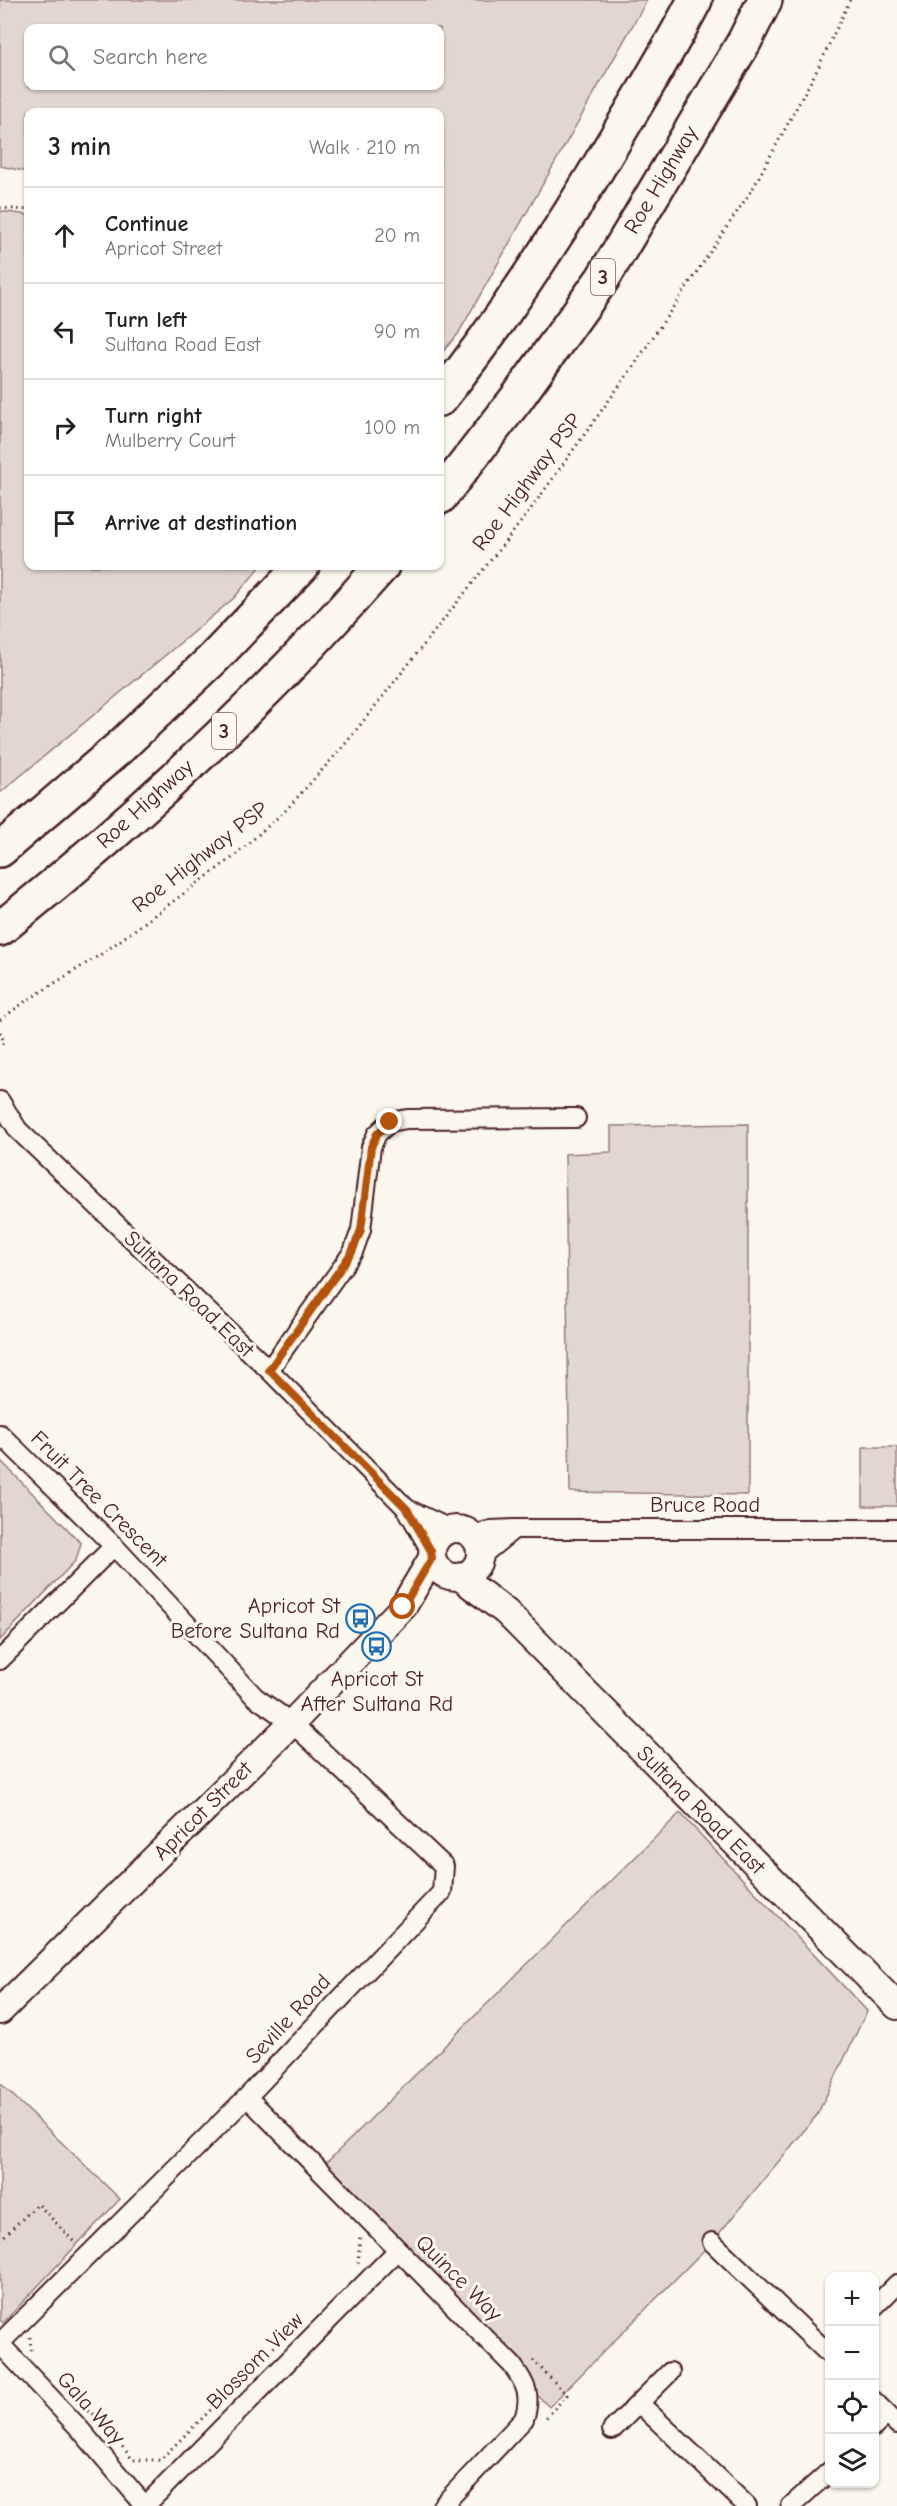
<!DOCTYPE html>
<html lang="en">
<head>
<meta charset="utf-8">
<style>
  body { margin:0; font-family:"Comic Neue",sans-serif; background:#f6f6f6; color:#222 }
  .controls { position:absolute; right:18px; bottom:18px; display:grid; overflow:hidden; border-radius:12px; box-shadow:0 2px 4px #0004 }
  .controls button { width:54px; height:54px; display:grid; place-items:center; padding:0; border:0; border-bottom:2px solid #e0e0e0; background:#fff; color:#222; font:30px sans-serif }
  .stop { position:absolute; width:18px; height:18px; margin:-14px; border:4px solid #b45309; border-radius:50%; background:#fff }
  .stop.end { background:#b45309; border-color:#fff; box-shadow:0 2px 6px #0008 }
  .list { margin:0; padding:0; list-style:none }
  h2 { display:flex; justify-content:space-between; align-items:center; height:78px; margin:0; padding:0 24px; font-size:26px }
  h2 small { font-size:20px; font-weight:400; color:#767676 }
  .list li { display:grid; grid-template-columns:39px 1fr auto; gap:18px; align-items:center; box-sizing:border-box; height:96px; padding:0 24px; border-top:2px solid #e0e0e0 }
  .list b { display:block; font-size:22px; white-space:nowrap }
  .list p { margin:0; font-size:20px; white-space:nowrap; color:#767676 }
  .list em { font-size:20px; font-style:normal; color:#767676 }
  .icon { flex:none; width:33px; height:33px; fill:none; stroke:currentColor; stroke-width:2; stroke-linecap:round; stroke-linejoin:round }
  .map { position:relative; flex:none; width:897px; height:2506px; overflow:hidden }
  .search { position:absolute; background:#fff; box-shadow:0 2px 4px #0004; left:24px; top:24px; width:420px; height:66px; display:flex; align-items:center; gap:15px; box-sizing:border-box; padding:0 21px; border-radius:12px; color:#767676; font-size:22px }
  .panel { position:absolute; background:#fff; box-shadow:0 2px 4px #0004; left:24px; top:108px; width:420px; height:462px; border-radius:12px }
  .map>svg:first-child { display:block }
  .green { fill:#e2d7d0; stroke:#967b7e; stroke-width:1.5; fill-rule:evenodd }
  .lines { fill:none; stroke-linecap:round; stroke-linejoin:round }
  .street-casing { stroke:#4a1f2b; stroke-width:22 }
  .secondary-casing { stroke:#4a1f2b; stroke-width:30 }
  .highway-casing { stroke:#4a1f2b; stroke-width:38 }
  .path { stroke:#4a1f2b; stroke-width:3; stroke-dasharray:1.5 4.5; stroke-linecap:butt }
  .street { stroke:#fbf7ec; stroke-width:18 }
  .secondary { stroke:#fbf7ec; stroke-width:26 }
  .highway { stroke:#fbf7ec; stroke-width:33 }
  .route { stroke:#b45309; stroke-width:8 }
  .labels { text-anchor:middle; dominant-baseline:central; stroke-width:6; stroke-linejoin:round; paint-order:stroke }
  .shield { fill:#fbf7ec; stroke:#7f6065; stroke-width:1.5 }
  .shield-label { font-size:21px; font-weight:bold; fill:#4a1f2b }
  .street-label { font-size:22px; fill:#4a1f2b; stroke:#fbf7ec }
  .poi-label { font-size:22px; fill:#4a1f2b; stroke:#fbf7ec; text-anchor:end }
</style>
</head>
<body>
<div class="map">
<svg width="897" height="2506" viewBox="0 0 897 2506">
  <rect width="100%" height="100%" fill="#fbf7ec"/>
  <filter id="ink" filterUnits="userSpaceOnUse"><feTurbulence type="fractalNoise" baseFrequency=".0167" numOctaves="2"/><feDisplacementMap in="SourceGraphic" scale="12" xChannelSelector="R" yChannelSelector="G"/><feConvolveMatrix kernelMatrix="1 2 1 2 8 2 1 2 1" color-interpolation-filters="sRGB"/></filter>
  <g filter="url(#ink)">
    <path class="green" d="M0,0H647L458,334L440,355V112H28V172L0,166ZM28,28H440V86H28Z
      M0,211L28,215V566H261L234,598L0,793Z
      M748,1124V1495L570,1492L565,1154L611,1152V1126Z
      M863,1447H897V1506H863Z
      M0,1460L81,1543L76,1560L0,1640Z
      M680,1813L867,2011L817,2115L712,2242L549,2407L319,2170Z
      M0,2083L120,2199L3,2323L0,2320Z"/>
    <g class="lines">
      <defs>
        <path id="street" d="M0,1101L18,1130L269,1370L407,1509L431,1551
          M269,1370L353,1252L361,1230L371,1147L377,1134L390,1122L407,1119L576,1118
          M0,1434L114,1546L255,1697L292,1723L444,1866L442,1892L247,2097L0,2343
          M407,1509L450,1529
          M473,1535L491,1530L514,1529H897
          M481,1556L514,1529
          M0,1660L114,1546
          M247,2097L512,2365C526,2384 532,2395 524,2419L442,2506
          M712,2242L830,2355
          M874,2307L897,2284
          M0,2344L78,2427L145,2506
          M670,2372L639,2403L747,2506
          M874,2401L897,2424
          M874,2427L887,2414
          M612,2430L639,2403
          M145,2506L398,2250
          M791,2506L830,2471"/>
        <path id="secondary" d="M432 1553a24 24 0 1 1 48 0a24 24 0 1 1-48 0Z
          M460,1577L506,1612L897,2006
          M0,2011L292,1723L403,1607L432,1558"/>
        <path id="highway" d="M440,399C504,318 558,235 611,146C640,98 669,50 695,0
          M440,497L517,398L603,278L744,42L765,0
          M0,850L120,747L214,658L302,566
          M0,929C137,819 266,698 382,566"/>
      </defs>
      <use href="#street" class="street-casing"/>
      <use href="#secondary" class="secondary-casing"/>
      <use href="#highway" class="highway-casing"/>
      <path class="path" d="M0,208L28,210
        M0,1020L26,1001L103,953L232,858L286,810L342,748L528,513L635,364L753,188L818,68L850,0
        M0,1032L4,1042L0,1047
        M0,2240L38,2204L75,2243
        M358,2263L360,2237
        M30,2337L31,2351
        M533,2360L567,2395L544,2420
        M88,2411H91L116,2440
        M114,2442L117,2440L133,2460H160L277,2344"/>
      <use href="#street" class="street"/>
      <use href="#secondary" class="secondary"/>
      <use href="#highway" class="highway"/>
    </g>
  </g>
  <g class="lines" filter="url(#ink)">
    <path class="route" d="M390,1122L377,1134L371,1147L361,1230L352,1252L269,1370L407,1509L431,1551L432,1558L403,1607"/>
  </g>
  <defs>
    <symbol id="bus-ring" viewBox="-11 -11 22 22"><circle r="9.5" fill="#fbf7ec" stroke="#1f6fb2" stroke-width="1.5"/><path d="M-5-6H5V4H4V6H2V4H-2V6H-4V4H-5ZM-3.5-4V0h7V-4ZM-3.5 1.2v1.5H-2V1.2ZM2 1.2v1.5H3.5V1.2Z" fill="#1f6fb2"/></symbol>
  </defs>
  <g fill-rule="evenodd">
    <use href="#bus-ring" x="344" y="1602" width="33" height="33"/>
    <use href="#bus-ring" x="360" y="1630" width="33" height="33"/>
  </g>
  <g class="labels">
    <g class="shield">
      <rect x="591" y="259" width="24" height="36" rx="4.5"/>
      <rect x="212" y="713" width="24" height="36" rx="4.5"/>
    </g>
    <g class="shield-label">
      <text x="603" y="277">3</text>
      <text x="224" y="731">3</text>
    </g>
    <g class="street-label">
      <text transform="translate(661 180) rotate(-59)">Roe Highway</text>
      <text transform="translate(527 482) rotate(-53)">Roe Highway PSP</text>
      <text transform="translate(145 804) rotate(-42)">Roe Highway</text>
      <text transform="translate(200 857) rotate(-38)">Roe Highway PSP</text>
      <text transform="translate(189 1294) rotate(44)">Sultana Road East</text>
      <text transform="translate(99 1499) rotate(45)">Fruit Tree Crescent</text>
      <text x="705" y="1505">Bruce Road</text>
      <text transform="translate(701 1810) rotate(45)">Sultana Road East</text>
      <text transform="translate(203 1811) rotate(-45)">Apricot Street</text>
      <text transform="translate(288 2019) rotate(-47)">Seville Road</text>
      <text transform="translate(459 2278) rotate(45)">Quince Way</text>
      <text transform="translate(255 2361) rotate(-45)">Blossom View</text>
      <text transform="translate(91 2408) rotate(48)">Gala Way</text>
    </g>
    <g class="poi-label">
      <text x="340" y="1606">Apricot St<tspan x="340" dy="25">Before Sultana Rd</tspan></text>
      <text x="377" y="1679" text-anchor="middle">Apricot St<tspan x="377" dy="25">After Sultana Rd</tspan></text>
    </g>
  </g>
</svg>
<div class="controls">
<button>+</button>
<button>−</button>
<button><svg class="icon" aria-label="locate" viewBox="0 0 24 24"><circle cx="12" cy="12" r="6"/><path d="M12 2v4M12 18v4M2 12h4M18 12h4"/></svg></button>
<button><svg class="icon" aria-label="layers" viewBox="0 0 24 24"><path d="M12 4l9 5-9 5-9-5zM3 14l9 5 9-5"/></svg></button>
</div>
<div class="stop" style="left:403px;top:1607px"></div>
<div class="stop end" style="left:390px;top:1122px"></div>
<div class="search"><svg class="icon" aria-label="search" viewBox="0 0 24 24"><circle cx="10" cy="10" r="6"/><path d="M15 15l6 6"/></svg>Search here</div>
<section class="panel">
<h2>3 min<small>Walk · 210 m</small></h2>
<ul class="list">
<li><svg class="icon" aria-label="ahead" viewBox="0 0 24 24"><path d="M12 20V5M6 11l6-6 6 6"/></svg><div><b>Continue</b><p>Apricot Street</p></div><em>20 m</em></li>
<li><svg class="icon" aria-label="left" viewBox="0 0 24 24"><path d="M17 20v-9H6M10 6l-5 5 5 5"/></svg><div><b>Turn left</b><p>Sultana Road East</p></div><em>90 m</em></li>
<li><svg class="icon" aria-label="right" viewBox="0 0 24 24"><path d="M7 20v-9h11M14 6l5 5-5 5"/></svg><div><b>Turn right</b><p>Mulberry Court</p></div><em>100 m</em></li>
<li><svg class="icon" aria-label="arrive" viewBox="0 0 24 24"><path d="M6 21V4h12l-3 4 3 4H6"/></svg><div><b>Arrive at destination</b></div></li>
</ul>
</section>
</div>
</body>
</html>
